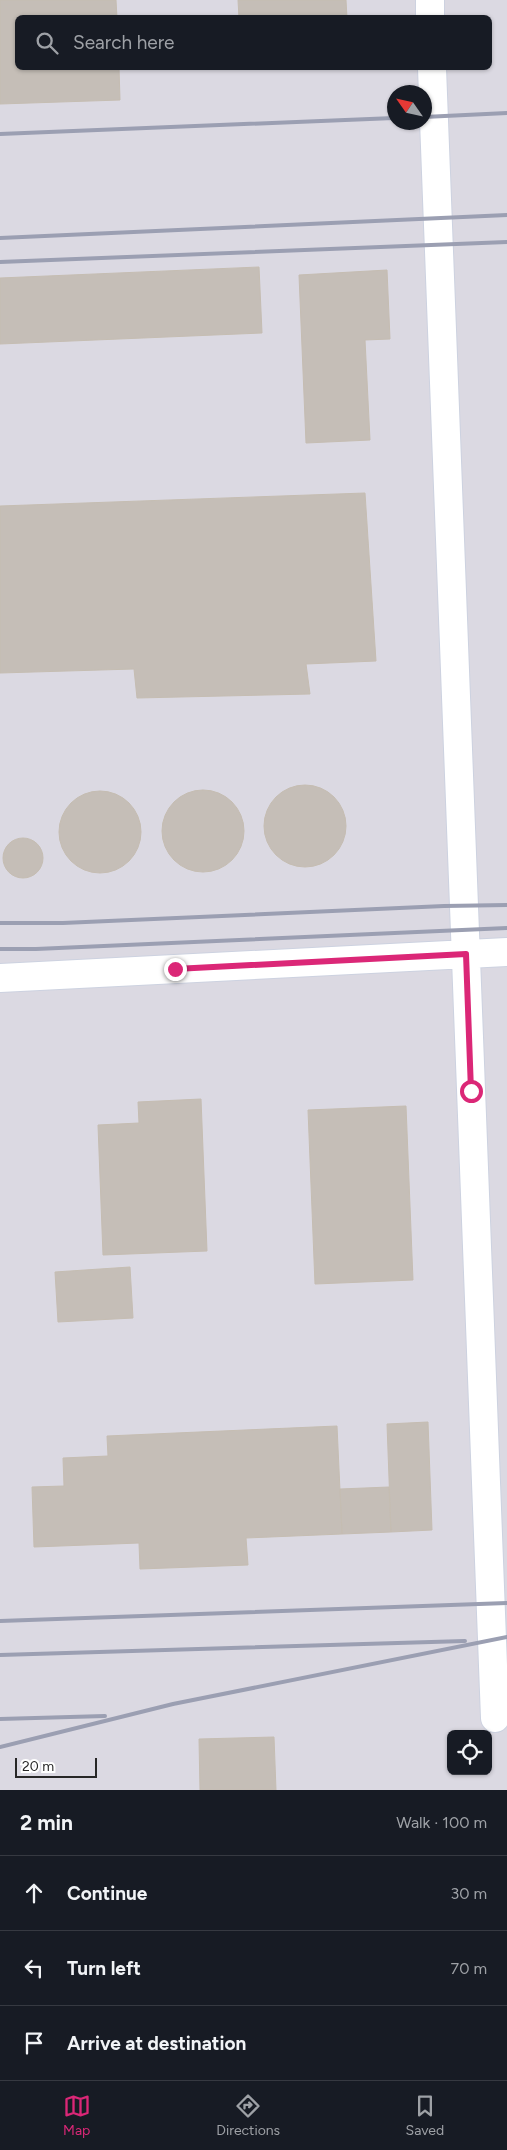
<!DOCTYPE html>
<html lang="en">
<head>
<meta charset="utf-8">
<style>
  body { margin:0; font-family:Figtree,sans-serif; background:#242831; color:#f1f3f6 }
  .controls { position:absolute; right:15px; bottom:15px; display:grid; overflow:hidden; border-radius:8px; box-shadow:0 1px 4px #0004 }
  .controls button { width:45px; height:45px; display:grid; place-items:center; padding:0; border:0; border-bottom:1px solid #363941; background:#171b24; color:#f1f3f6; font:25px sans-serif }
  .compass { position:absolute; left:387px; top:85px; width:45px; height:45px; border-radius:50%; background:#171b24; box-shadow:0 1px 4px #0004; rotate:304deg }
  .scale { position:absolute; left:15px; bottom:12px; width:82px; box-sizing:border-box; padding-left:5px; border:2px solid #272727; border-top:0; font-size:14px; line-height:18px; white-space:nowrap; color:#272727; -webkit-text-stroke:4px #fff; paint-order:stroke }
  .stop { position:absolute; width:15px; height:15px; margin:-11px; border:4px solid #db2777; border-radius:50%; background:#fff }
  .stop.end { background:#db2777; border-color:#fff; box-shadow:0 1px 5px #0008 }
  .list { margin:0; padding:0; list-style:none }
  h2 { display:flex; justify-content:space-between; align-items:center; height:65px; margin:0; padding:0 20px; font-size:21px }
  h2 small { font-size:16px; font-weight:400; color:#9ea1a6 }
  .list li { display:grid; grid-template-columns:32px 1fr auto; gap:15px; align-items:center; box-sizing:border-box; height:75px; padding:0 20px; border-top:1px solid #363941 }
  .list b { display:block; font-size:19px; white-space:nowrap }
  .list em { font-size:16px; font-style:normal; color:#9ea1a6 }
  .icon { flex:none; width:28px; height:28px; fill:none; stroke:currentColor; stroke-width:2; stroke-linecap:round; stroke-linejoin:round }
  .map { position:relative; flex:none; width:507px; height:1790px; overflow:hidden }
  .search { position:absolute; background:#171b24; box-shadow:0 1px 4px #0004; left:15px; right:15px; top:15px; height:55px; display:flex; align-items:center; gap:12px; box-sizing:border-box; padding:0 18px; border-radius:8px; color:#9ea1a6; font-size:19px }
  .sheet { height:290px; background:#171b24 }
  nav { display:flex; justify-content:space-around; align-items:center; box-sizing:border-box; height:70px; border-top:1px solid #363941; background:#171b24; font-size:14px; color:#9ea1a6 }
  nav a { display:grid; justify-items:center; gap:2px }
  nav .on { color:#db2777 }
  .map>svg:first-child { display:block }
  .industrial { fill:#dbd9e2; fill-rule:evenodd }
  .building { fill:#c5beb7; stroke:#c5bdb2 }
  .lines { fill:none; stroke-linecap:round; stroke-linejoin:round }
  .minor-casing { stroke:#cdd2e0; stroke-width:30 }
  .minor { stroke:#fff; stroke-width:28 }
  .rail { stroke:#9b9fb2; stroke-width:4 }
  .route { stroke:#db2777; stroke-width:6 }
</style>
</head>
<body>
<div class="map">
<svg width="507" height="1790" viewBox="0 0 507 1790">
  <rect width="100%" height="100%" fill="#eae1d7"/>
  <path class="industrial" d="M0,0H507V1790H0ZM18,18H490V68H18ZM394,92H424V122H394ZM451,1734H488V1771H451Z"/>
  <path class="building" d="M0,0H116L117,18H18V68H119L120,100L0,104Z
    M238,0H346L347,18H239Z
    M259,267L262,333L0,344V278Z
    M387,270L390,339L365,340L370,440L306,443L299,275Z
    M365,493L376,661L306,664L310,694L137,698L134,669L0,673V506Z
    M264 826a41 41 0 1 1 82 0a41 41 0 1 1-82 0Z
    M162 831a41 41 0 1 1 82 0a41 41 0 1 1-82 0Z
    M59 832a41 41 0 1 1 82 0a41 41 0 1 1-82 0Z
    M3 858a20 20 0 1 1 40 0a20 20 0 1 1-40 0Z
    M201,1099L207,1251L103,1255L98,1125L139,1123L138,1102Z
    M406,1106L413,1280L315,1284L308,1110Z
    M130,1267L133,1318L58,1322L55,1272Z
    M428,1422L432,1530L391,1532L387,1424Z
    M337,1426L342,1534L246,1538L248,1565L140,1569L139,1543L34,1547L32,1487L64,1486L63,1458L108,1456L107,1436Z
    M389,1487L391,1532L342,1534L340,1489Z
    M274,1737L276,1790H200L199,1739Z"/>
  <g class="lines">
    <defs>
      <path id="minor" d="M430,0V18
        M432,68L495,1718
        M0,978L507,952"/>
    </defs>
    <use href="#minor" class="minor-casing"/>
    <use href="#minor" class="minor"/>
    <path class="rail" d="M424,117L507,113
      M0,134L394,118
      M0,238L507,215
      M0,262L507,242
      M0,923H63L444,906L507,905
      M0,949H36L507,928
      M0,1621L507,1603
      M0,1655L465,1641
      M0,1719L105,1716
      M0,1747L173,1704L507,1637"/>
  </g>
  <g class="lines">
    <path class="route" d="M175,969L466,954L471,1091"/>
  </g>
</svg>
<div class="controls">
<button><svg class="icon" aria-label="locate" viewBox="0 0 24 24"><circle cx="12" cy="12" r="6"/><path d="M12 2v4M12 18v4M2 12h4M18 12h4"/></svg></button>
</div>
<svg class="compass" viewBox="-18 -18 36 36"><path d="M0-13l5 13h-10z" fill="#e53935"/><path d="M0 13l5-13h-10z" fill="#9ea1a6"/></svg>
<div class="scale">20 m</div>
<div class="stop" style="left:471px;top:1091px"></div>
<div class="stop end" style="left:175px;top:969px"></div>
<div class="search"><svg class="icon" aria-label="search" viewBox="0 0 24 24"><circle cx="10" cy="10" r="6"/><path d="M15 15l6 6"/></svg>Search here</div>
</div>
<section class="sheet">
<h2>2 min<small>Walk · 100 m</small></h2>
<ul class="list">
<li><svg class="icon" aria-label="ahead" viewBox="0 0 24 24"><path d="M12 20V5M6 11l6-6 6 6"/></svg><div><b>Continue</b></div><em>30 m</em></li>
<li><svg class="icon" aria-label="left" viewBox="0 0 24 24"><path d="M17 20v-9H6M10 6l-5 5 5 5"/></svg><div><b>Turn left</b></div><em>70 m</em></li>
<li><svg class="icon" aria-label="arrive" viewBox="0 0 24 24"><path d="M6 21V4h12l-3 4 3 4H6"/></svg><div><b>Arrive at destination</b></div></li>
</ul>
</section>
<nav>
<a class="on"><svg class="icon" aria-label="map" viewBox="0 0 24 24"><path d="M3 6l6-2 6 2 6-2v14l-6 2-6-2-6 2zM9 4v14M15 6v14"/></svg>Map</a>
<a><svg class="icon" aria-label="directions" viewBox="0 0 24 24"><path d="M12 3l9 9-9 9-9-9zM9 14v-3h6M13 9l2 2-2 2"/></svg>Directions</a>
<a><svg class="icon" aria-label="saved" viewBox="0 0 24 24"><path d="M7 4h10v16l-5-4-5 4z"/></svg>Saved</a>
</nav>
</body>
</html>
